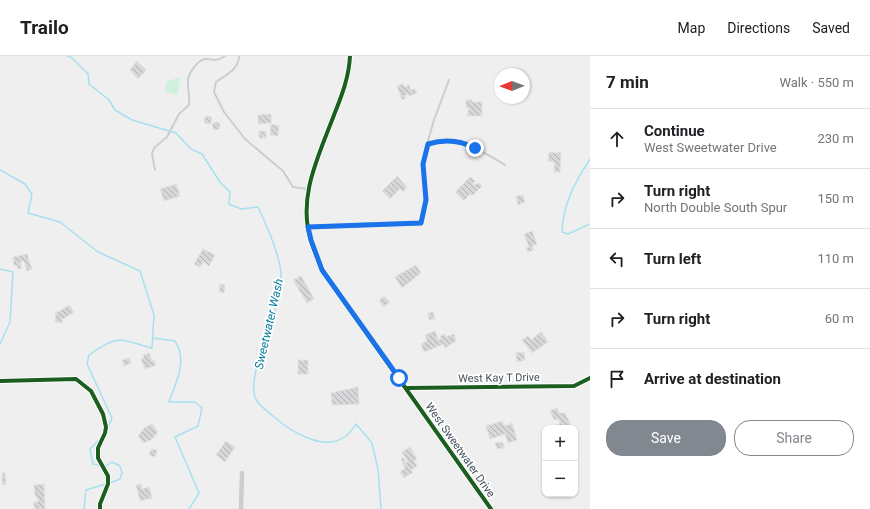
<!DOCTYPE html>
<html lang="en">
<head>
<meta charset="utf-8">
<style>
  body { margin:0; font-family:Roboto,sans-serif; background:#f2f2f2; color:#202124 }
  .controls { position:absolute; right:12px; bottom:12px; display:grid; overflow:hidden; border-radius:8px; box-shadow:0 1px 3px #0004 }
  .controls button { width:36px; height:36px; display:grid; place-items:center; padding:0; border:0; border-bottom:1px solid #e0e0e0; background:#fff; color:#202124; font:20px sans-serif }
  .compass { position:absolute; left:494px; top:12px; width:36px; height:36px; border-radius:50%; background:#fff; box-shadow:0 1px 3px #0004; rotate:269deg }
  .stop { position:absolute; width:12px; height:12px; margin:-9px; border:3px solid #1a73e8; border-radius:50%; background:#fff }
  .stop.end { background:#1a73e8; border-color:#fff; box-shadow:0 1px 4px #0008 }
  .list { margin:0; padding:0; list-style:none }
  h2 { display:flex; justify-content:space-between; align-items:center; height:52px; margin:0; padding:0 16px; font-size:17px }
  h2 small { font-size:13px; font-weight:400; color:#757577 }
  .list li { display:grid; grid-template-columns:26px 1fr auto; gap:12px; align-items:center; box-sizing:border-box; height:60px; padding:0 16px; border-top:1px solid #e0e0e0 }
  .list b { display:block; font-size:15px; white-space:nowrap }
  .list p { margin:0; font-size:13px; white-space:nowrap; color:#757577 }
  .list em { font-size:13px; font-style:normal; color:#757577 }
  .actions { display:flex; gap:8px; padding:12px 16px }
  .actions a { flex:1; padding:9px 0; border:1px solid #82888f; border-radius:16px; text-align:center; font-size:14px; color:#82888f }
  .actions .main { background:#82888f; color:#fff }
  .icon { flex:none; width:22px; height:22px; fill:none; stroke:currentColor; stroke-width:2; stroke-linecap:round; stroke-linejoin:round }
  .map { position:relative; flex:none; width:590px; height:453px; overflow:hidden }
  header { display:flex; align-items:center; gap:24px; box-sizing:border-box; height:56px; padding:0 20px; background:#fff; border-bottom:1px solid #e0e0e0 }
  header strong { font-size:19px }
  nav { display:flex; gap:22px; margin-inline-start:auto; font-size:14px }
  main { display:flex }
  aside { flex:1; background:#fff }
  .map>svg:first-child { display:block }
  .garden { fill:#d2f0de }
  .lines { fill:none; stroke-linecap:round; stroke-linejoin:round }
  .stream { stroke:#a6e0ef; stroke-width:1.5 }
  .building { fill:url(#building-back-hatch); stroke:#e1e1e2 }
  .service { stroke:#cbced0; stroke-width:2 }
  .minor { stroke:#cbced0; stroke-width:4.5 }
  .tertiary { stroke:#cbced0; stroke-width:5.5 }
  .cycleway-casing { stroke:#fff; stroke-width:6 }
  .cycleway { stroke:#1b5e20; stroke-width:4 }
  .route { stroke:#1a73e8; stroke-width:5 }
  .labels { text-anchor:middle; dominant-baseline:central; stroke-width:3.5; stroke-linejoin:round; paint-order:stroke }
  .street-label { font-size:11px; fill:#46515c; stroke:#fff }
  .water-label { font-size:12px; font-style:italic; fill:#087e9e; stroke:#fff }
</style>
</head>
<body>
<header>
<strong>Trailo</strong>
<nav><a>Map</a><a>Directions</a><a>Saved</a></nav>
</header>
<main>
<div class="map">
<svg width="590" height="453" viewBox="0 0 590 453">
  <defs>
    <pattern id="building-back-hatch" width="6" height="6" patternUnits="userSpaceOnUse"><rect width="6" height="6" fill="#d7d7d9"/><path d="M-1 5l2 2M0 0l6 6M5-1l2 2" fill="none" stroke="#b0b1b3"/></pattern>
  </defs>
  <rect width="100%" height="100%" fill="#f0efef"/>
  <path class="garden" d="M180,21L178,39L165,36L166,26Z"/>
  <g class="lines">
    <path class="stream" d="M67,0L71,1L88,18L89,28L109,44L115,54L132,64L176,77L191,93L202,98L220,126L230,136L229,148L241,153L258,151C266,168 281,201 281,220C280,239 274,260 267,279C261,297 252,318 254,337C255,347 266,354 273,360C290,375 324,397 346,380C350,377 353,372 356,368L372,387L378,413L381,453
      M590,103C575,126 563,148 562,176L568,178L590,168
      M0,114L25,128L32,138L28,157L60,166L98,196L140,215L154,259L152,292C119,283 119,278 89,299L87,308L112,362L107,374
      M0,213L13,216L10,266L0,288
      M153,282L175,285C188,305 176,326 169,346H195L202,352L198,370L175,381L199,437L189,453
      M101,382L90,393L93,408L106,410L112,406L120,410L122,417L120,423L110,427
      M84,453L86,434L106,428"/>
  </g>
  <path class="building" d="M137,5L146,14L138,23L130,14Z
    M403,28L405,31L409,29L411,34L415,33L417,37L409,40L408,38L405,39L406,42L402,44L397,30Z
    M466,44H472V46H482V60H467L469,52H466Z
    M271,58V67L258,68V59Z
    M204 64a4 4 0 1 1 8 0a4 4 0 1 1-8 0Z
    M212 70a4 4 0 1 1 8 0a4 4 0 1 1-8 0Z
    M271,68L279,70L278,80L270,79Z
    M259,75H266V82H259Z
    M549,96L561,97L560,116H554L555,106L548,105Z
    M397,120L407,131L403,136L400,133L390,143L382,135Z
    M470,121L475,125L473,128L474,129L479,127L482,130L472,140L470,138L464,145L455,136Z
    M176,128L180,140L164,145L160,133Z
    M523,139L525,146L518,149L516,140Z
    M532,175L537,188L532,190L534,194L528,196L526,192L529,191L524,178Z
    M203,193L215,199L209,210L203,206L200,211L194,208Z
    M27,198L32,213L27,215L24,205L20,206L22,212L18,213L17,209L14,210L13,201Z
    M416,209L421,217L402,232L395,221Z
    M301,220L314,243L307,247L293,224Z
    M220,228L225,229L224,237L219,236Z
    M384,240L390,246L384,251L379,245Z
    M69,249L74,256L63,263L62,262V267L55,266L56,255L58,256Z
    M433,256L435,263L429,264L428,257Z
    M435,275L438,284L441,283L440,280L445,278L446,281L454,278L456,285L445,292L444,288L424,296L421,288L427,285L425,279Z
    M541,276L548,286L532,297L522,284L528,280L531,284Z
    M524,296L525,304L517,306L516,297Z
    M149,297L152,305L154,304L156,309L145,313L141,303L144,302L143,299Z
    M129,302L131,307L124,310L122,304Z
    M298,304H308V318H298Z
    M358,331L359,348L332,349L331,337Z
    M557,352L559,357H565L571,369L558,372L557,369L560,367L558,363L554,364L550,355Z
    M502,365L505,370L512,367L517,384L508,387L505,378L490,383L486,370Z
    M152,368L158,376L151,384L143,387L138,380L144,372Z
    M226,385L235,391L225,406L216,399Z
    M499,386L503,387L504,392L497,393L495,387Z
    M410,391L417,403L414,405L417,410L411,414L413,416L404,422L400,416L405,412L401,404L403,401L406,407L408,406L402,396Z
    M151,393L157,394L155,401L149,399Z
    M2,417H5L6,428L2,429Z
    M44,428L45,453H34V446H38V442L35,440L34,429Z
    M141,428L142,433L149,431L152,442L140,445L136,429Z"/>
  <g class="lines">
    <path class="service" d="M239,0C239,13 226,19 216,26L214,36L224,56L245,83L283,115L293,131L308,133
      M428,88C457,79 481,94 505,109
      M155,114L152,98L154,92L167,81L179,58L189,49C190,40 187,31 188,23C190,15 199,2 207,3C214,4 219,5 225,0
      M421,166L425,144L423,108L425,95L434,64L449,24"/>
    <path class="minor" d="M308,171L421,167
      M0,325L76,323L91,335L103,358L106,371L105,377L98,392V402L108,420V428L100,448V453
      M407,332L574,330L590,322
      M241,453L242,417"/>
    <path class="tertiary" d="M350,0C349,21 342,39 334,59C319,99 297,141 311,185C314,195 319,204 322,214L491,453"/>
    <defs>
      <path id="cycleway" d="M350,0C349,21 342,39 334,59C319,99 297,141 311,185C314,195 319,204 322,214L491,453
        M0,325L76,323L91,335L103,358L106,371L105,377L98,392V402L108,420V428L100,448V453
        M407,332L574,330L590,322"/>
    </defs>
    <use href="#cycleway" class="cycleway-casing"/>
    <use href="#cycleway" class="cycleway"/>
  </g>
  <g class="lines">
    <path class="route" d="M399,322L322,214L311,184L308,171L421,167L426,144L423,108L428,88C444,83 460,84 475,92"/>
  </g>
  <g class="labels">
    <g class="street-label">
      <text transform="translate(499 322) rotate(-1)">West Kay T Drive</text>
      <text transform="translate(460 394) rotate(55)">West Sweetwater Drive</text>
    </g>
    <g class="water-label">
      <text transform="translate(269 268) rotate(-77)">Sweetwater Wash</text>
    </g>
  </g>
</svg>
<div class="controls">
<button>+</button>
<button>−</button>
</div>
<svg class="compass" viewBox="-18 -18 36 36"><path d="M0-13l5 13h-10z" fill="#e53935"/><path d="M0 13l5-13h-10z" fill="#757577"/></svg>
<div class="stop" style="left:399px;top:322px"></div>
<div class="stop end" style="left:475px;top:92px"></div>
</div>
<aside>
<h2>7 min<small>Walk · 550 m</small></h2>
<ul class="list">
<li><svg class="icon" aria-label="ahead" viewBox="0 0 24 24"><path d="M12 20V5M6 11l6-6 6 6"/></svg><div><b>Continue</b><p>West Sweetwater Drive</p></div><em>230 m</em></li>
<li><svg class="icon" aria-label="right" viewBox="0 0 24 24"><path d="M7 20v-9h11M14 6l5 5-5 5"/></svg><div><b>Turn right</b><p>North Double South Spur</p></div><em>150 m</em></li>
<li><svg class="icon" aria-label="left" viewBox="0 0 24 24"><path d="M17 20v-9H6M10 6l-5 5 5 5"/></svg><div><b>Turn left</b></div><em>110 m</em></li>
<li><svg class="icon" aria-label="right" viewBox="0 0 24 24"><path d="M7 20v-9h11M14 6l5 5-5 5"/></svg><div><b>Turn right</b></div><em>60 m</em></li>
<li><svg class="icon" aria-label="arrive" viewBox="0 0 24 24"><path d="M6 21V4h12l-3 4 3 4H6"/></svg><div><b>Arrive at destination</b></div></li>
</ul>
<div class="actions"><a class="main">Save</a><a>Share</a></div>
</aside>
</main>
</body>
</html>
